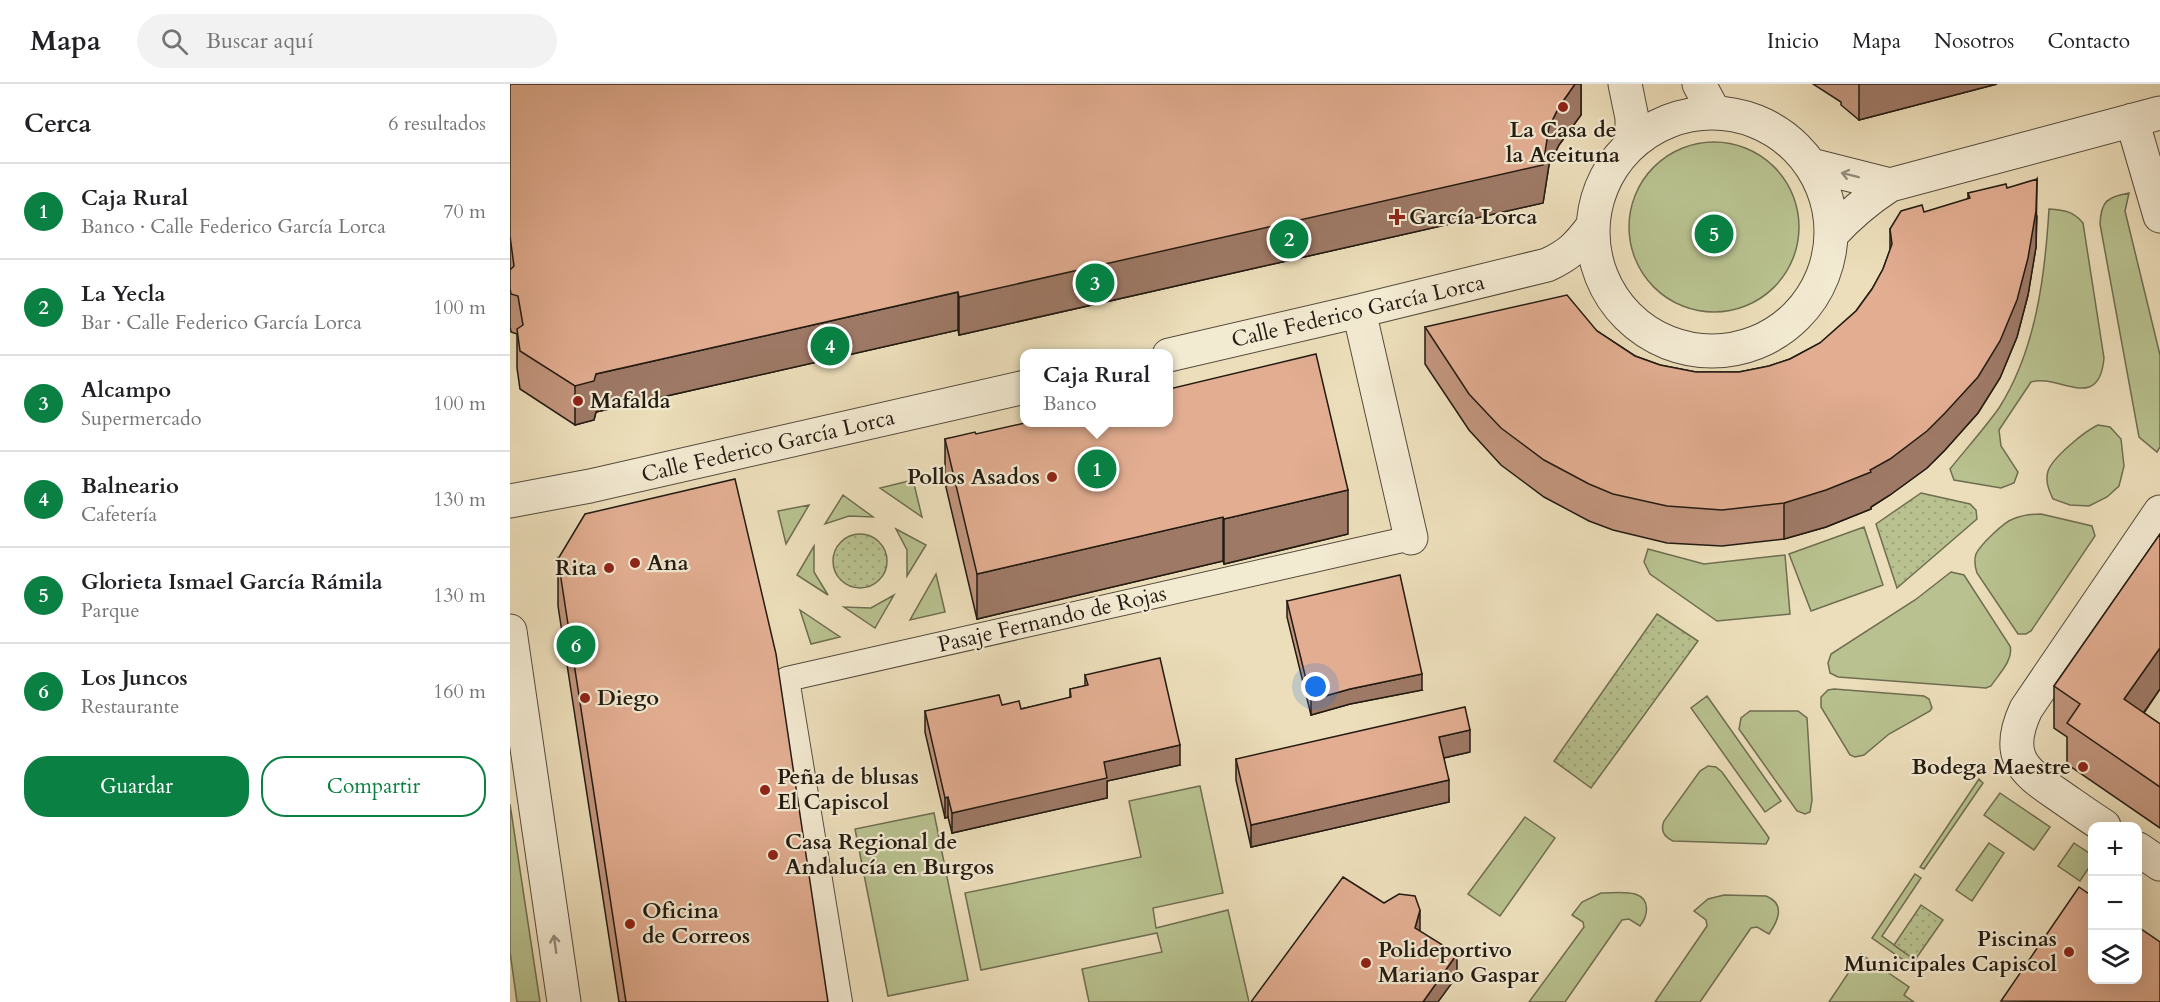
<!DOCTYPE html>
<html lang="es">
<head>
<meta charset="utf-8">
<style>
  body { margin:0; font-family:Cardo,serif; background:#f2f2f2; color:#202124 }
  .controls { position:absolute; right:18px; bottom:18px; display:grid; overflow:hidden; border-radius:12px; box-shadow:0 6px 24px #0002 }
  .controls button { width:54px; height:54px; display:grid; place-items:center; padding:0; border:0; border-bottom:2px solid #e0e0e0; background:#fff; color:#202124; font:30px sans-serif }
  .you { position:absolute; left:806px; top:603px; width:21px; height:21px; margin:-15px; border:4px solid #fff; border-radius:50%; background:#1a73e8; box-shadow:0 0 0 9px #1a73e833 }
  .badge { display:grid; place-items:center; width:39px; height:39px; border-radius:50%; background:#0b8043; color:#fff; font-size:20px; font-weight:700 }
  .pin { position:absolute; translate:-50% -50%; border:3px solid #fff; box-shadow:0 2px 6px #0006 }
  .popup { position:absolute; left:510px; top:265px; width:153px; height:78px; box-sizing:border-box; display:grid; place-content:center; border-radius:12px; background:#fff; filter:drop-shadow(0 2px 4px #0005); font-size:20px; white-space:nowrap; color:#757577 }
  .popup b { font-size:22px; color:#202124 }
  .popup::after { content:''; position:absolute; left:50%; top:100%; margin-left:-12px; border:12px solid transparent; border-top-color:#fff }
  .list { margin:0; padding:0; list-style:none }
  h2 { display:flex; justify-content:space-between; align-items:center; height:78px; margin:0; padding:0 24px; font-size:26px }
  h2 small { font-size:20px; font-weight:400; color:#757577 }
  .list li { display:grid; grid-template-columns:39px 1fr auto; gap:18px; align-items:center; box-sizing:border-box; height:96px; padding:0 24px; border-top:2px solid #e0e0e0 }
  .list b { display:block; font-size:22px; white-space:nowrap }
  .list p { margin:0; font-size:20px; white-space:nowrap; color:#757577 }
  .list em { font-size:20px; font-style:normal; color:#757577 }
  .actions { display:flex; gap:12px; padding:18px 24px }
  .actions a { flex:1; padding:14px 0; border:2px solid #0b8043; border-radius:24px; text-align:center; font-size:21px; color:#0b8043 }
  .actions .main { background:#0b8043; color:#fff }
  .icon { flex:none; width:33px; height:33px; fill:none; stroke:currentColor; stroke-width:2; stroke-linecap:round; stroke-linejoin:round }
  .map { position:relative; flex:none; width:1650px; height:918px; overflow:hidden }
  header { display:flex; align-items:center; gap:36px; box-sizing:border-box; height:84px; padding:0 30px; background:#fff; border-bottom:2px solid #e0e0e0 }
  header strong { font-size:28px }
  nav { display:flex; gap:33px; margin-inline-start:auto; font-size:21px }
  .search { width:420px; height:54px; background:#f2f2f2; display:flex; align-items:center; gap:15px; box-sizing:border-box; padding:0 21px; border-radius:33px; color:#757577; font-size:22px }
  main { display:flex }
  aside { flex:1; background:#fff }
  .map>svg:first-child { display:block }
  .green { fill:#b8c18f; stroke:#6e6e50; stroke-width:1.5 }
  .park { fill:url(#park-dots); stroke:#6e6e50; stroke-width:1.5 }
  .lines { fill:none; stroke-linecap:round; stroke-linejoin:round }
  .pedestrian-casing { stroke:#554c3c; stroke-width:26 }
  .minor-casing { stroke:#554c3c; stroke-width:35 }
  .tertiary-casing { stroke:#554c3c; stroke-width:35 }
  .pedestrian { stroke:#f3ead2; stroke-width:24 }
  .minor { stroke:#f3ead2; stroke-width:33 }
  .tertiary { stroke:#f3ead2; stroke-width:33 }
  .wall { fill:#c2957d; stroke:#231b12; stroke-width:1.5 }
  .shaded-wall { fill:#9e7966; stroke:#231b12; stroke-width:1.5 }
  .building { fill:#e2ad91; stroke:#231b12; stroke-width:1.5 }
  .oneway { stroke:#958d7c }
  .poi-dot { fill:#8f2418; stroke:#f3ead2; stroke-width:2 }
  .labels { text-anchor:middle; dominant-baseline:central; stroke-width:4.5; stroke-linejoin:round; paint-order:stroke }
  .poi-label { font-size:22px; font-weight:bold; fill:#231b12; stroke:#f3ead2; text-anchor:start }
  .street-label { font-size:22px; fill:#231b12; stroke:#f3ead2 }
</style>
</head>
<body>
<header>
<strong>Mapa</strong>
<div class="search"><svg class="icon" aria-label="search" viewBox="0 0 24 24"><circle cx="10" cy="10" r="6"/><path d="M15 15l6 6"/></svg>Buscar aquí</div>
<nav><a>Inicio</a><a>Mapa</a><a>Nosotros</a><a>Contacto</a></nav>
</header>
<main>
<aside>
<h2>Cerca<small>6 resultados</small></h2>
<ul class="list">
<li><span class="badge">1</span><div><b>Caja Rural</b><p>Banco · Calle Federico García Lorca</p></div><em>70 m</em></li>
<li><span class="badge">2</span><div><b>La Yecla</b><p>Bar · Calle Federico García Lorca</p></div><em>100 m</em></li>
<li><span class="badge">3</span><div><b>Alcampo</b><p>Supermercado</p></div><em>100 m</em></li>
<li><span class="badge">4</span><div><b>Balneario</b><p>Cafetería</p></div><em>130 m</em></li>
<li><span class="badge">5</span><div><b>Glorieta Ismael García Rámila</b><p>Parque</p></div><em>130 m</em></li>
<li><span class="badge">6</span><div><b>Los Juncos</b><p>Restaurante</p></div><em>160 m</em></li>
</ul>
<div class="actions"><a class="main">Guardar</a><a>Compartir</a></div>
</aside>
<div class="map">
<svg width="1650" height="918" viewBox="0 0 1650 918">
  <defs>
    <pattern id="park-dots" width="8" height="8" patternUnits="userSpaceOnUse" patternTransform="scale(1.5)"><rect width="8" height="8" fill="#b8c18f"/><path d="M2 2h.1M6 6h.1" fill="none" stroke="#9ea57a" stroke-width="1.8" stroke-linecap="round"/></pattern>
  </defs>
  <rect width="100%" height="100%" fill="#ecdeba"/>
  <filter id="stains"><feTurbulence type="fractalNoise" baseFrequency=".00333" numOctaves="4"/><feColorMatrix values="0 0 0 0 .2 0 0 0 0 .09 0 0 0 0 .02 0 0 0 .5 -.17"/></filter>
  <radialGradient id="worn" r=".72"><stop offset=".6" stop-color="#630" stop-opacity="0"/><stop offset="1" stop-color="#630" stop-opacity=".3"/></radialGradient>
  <path class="green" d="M1119 143a85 85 0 1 1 170 0a85 85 0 1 1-170 0Z
    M1619,109L1615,127L1650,271V363L1647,368L1629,353L1590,140C1591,117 1597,113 1619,109Z
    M1539,125C1554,126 1563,127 1573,139L1594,274C1589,330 1548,289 1521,298L1489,346L1491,362L1508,388L1504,399L1491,404L1444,396L1440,385C1456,365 1474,345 1489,324C1526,266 1535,192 1539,125Z
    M1588,341L1600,343L1611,355L1614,382L1609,402L1597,413L1579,422L1560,421L1543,415C1539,406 1535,398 1538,387C1543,373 1575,347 1588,341Z
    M403,396L412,433L370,404Z
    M333,411L363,433L339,432L315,440Z
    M299,421L276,460L268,427Z
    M1531,430L1582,442L1585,452L1521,547L1516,550H1508L1467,489C1465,483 1464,476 1466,470C1470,461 1494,438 1503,435C1512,431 1521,430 1531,430Z
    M1354,443L1373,501L1301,527L1279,470Z
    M386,445L416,461L397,492V466Z
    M304,462V488L318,511L287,491Z
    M1138,465L1194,480L1275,471L1280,530L1207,537L1140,490L1134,478Z
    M1441,488L1454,491L1500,562C1504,576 1488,591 1481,602L1476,604L1328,593L1320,589L1318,579L1321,570L1405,516Z
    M426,490L435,528L400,536Z
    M384,511L365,544L334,523L361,524Z
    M290,526L330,553L301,560Z
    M1324,605L1414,612L1419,615L1422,624L1420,627L1379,650L1354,671L1345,673L1340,671L1311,623V613L1318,606Z
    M1197,612L1271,717L1255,728L1181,624Z
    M1240,627H1288L1297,634L1302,716L1300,728L1295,730L1287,727L1229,645L1231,634Z
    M1198,682L1206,683L1212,688L1257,751L1259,754L1256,760L1163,757C1154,753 1150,747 1154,737L1190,687Z
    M1469,695L1473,699L1414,785L1410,783Z
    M690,702L713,809L643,824L646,844L718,826L739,918H579L572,885L652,868L647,849L471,886L455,809L631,773L619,717Z
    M1490,709L1540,743L1524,766L1474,731Z
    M0,720L30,918H7L0,868Z
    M424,729L458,896L378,912L345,745Z
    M1015,733L1045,754L990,832L958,810Z
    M1479,759L1494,769L1462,817L1446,806Z
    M1564,759L1582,771V779L1570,797L1548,782Z
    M1405,790L1411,794L1372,852L1416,884L1412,889L1362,854Z
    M1091,809C1102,809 1115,807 1125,810C1141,815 1138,832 1130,842L1119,835L1112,836L1055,918H1019L1074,843L1073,838L1062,831L1072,818Z
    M1214,811L1256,812C1276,820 1268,837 1259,850L1247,843L1241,844L1190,918H1145L1197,842L1196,836L1184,827L1198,815Z
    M1351,870L1399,903L1394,911L1404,918H1319Z"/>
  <path class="park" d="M1411,409L1460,420L1466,426L1467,435L1387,504L1366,440Z
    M323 477a27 27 0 1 1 54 0a27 27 0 1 1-54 0Z
    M1147,530L1188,557L1081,704L1044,677Z
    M1411,821L1433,836L1405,876L1384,861Z"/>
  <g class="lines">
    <defs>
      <path id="pedestrian" d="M330,918L277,595L901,454"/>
      <path id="minor" d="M1115,0L1122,34V58
        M1189,0L1204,28
        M1083 148a119 119 0 1 1 238 0a119 119 0 1 1-238 0Z
        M1622,36L1650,132
        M1301,81L1380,101
        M1321,151C1339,131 1357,116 1380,101L1650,29
        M849,227L901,454
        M659,271L849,227L1037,181C1059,171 1068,162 1082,143
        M0,417L80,402L515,303
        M1594,742C1578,732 1563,721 1547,710C1511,686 1495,670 1516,625L1650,428
        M1628,765L1650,780"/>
      <path id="tertiary" d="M0,547L54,918"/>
    </defs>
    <use href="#pedestrian" class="pedestrian-casing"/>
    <use href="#minor" class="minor-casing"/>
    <use href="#tertiary" class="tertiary-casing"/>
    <use href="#pedestrian" class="pedestrian"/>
    <use href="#minor" class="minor"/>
    <use href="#tertiary" class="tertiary"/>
  </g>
  <path class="wall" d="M0,0H1071V31L1049,61L1039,81L1033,119L449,251L448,246L86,328L84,336L65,341L10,305L7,284V250L1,248L0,243Z
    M1303,0H1487L1349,36L1331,21V18Z
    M1497,104L1527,132L1526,163L1518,211L1507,253L1490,294L1468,329L1435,366L1417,384L1380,411L1361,423V425L1316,443L1274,455L1212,462L1157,459L1103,446L1079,437L1034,413L991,381L959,346L915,280V243L1087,247L1125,272L1150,281L1186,288H1229L1259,282L1280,275L1310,259L1346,227L1362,205L1373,185L1380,166V145L1458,115V109Z
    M466,350L838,450L714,480L713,477L467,535L435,399V355Z
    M1650,450V605L1634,629L1650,640V744L1557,680V653L1544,644V602Z
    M48,475L318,918H109L48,522Z
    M777,517L912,606L840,620L801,631L777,533Z
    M575,591L670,681L597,697V714L442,749L438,733L435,734L415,648V627L492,621L511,625L560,614V605L575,602Z
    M960,668L934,674L939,718L741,763L726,696V675Z"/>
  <path class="shaded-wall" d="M1065,0H1071V31L1049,61L1039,81L1033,119L449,251V213L1039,43L1049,23Z
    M1349,0H1487L1349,36Z
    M1527,95L1526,163L1518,211L1507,253L1490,294L1468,329L1435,366L1417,384L1380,411L1361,423V425L1316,443L1274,455V419L1360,386Z
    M448,208V246L86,328L84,336L65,341V302L86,290Z
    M838,406V450L714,480V435Z
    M713,433V477L467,535V490Z
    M1650,564V605L1614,657V615Z
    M912,590V606L840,620L801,631V616L840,605Z
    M960,646V668L929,675V653Z
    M670,661V681L597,697V714L442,749V729L594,678Z
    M939,696V718L741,763V741Z
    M438,713V733L435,734V714Z
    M910,826V848L905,844Z
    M947,870V892L928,918H913Z"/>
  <path class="building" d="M0,0H1065L1049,23L1039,43L1033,81L449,213L448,208L86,290L84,297L65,302L10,267L7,245L13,241L8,212L1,210L0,204V186L4,182L0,152Z
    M1527,95L1526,127L1518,174L1507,216L1490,257L1468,293L1435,329L1417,347L1380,375L1360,386L1361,388L1316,406L1274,419L1212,426L1157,422L1103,410L1079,400L1034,376L991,344L959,310L915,243L1057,211L1087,247L1125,272L1150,281L1186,288H1229L1259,282L1280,275L1310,259L1346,227L1362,205L1373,185L1382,160L1380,145L1391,127L1412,121L1414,128L1460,114L1458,109L1496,100L1497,104Z
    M806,270L838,406L714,435L713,433L467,490L435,355L465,348L466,350L515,339H659V305Z
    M225,395L266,570L318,918H116L48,475L75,430Z
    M1650,450V564L1614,615L1650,640V703L1557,639L1570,620L1544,602Z
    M890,491L912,590L840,605L801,616L777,517Z
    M650,574L670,661L594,678L597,694L442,729L438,713L435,714L415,627L489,611L492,621L509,617L511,625L561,613L560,605L578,601L575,591Z
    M955,623L960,646L929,653L939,696L741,741L726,675Z
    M833,793L874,819L889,810L905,812L910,826L905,844L947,870L913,918H741Z
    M1569,803L1582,812V896H1628V843L1650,858V918L1491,917Z"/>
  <defs><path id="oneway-shaft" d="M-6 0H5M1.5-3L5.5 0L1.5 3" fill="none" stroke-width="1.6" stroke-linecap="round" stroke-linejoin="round" transform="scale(1.5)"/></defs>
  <g class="oneway">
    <use href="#oneway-shaft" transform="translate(1340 91) rotate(-166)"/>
    <use href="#oneway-shaft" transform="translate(45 860) rotate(-98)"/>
  </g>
  <g class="poi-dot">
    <circle cx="1053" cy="23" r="6"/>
    <path d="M884 124h6v6h6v6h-6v6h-6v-6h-6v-6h6z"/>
    <circle cx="68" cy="317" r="6"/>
    <circle cx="542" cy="393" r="6"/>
    <circle cx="125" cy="479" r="6"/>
    <circle cx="99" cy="484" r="6"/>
    <circle cx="75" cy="614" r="6"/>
    <circle cx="1573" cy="683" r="6"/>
    <circle cx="255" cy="706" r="6"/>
    <circle cx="263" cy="771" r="6"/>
    <circle cx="120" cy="840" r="6"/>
    <circle cx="1559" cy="868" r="6"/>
    <circle cx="856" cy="879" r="6"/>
  </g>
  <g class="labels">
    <g class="poi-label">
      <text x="1053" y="46" text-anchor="middle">La Casa de<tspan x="1053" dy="25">la Aceituna</tspan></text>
      <text x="899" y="133">García Lorca</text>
      <text x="80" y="317">Mafalda</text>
      <text x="530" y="393" text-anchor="end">Pollos Asados</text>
      <text x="137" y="479">Ana</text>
      <text x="87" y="484" text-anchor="end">Rita</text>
      <text x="87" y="614">Diego</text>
      <text x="1561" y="683" text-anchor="end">Bodega Maestre</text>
      <text x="267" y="693">Peña de blusas<tspan x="267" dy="25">El Capiscol</tspan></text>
      <text x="275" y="758">Casa Regional de<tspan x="275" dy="25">Andalucía en Burgos</tspan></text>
      <text x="132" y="827">Oficina<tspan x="132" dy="25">de Correos</tspan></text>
      <text x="1547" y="855" text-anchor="end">Piscinas<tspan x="1547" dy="25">Municipales Capiscol</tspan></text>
      <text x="868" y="866">Polideportivo<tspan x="868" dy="25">Mariano Gaspar</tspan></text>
    </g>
    <g class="street-label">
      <text transform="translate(848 227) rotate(-13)">Calle Federico García Lorca</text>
      <text transform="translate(258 362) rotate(-13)">Calle Federico García Lorca</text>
      <text transform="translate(542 535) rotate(-13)">Pasaje Fernando de Rojas</text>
    </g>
  </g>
  <rect width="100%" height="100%" filter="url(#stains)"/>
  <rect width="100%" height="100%" fill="url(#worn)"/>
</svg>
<div class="controls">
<button>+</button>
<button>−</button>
<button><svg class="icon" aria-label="layers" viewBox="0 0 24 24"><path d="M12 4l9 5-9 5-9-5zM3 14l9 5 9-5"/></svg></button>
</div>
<div class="you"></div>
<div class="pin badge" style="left:587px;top:385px">1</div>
<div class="popup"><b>Caja Rural</b>Banco</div>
<div class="pin badge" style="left:779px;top:155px">2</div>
<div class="pin badge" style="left:585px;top:199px">3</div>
<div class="pin badge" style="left:320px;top:262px">4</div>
<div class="pin badge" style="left:1204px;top:150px">5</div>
<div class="pin badge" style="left:66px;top:561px">6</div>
</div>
</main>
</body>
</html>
